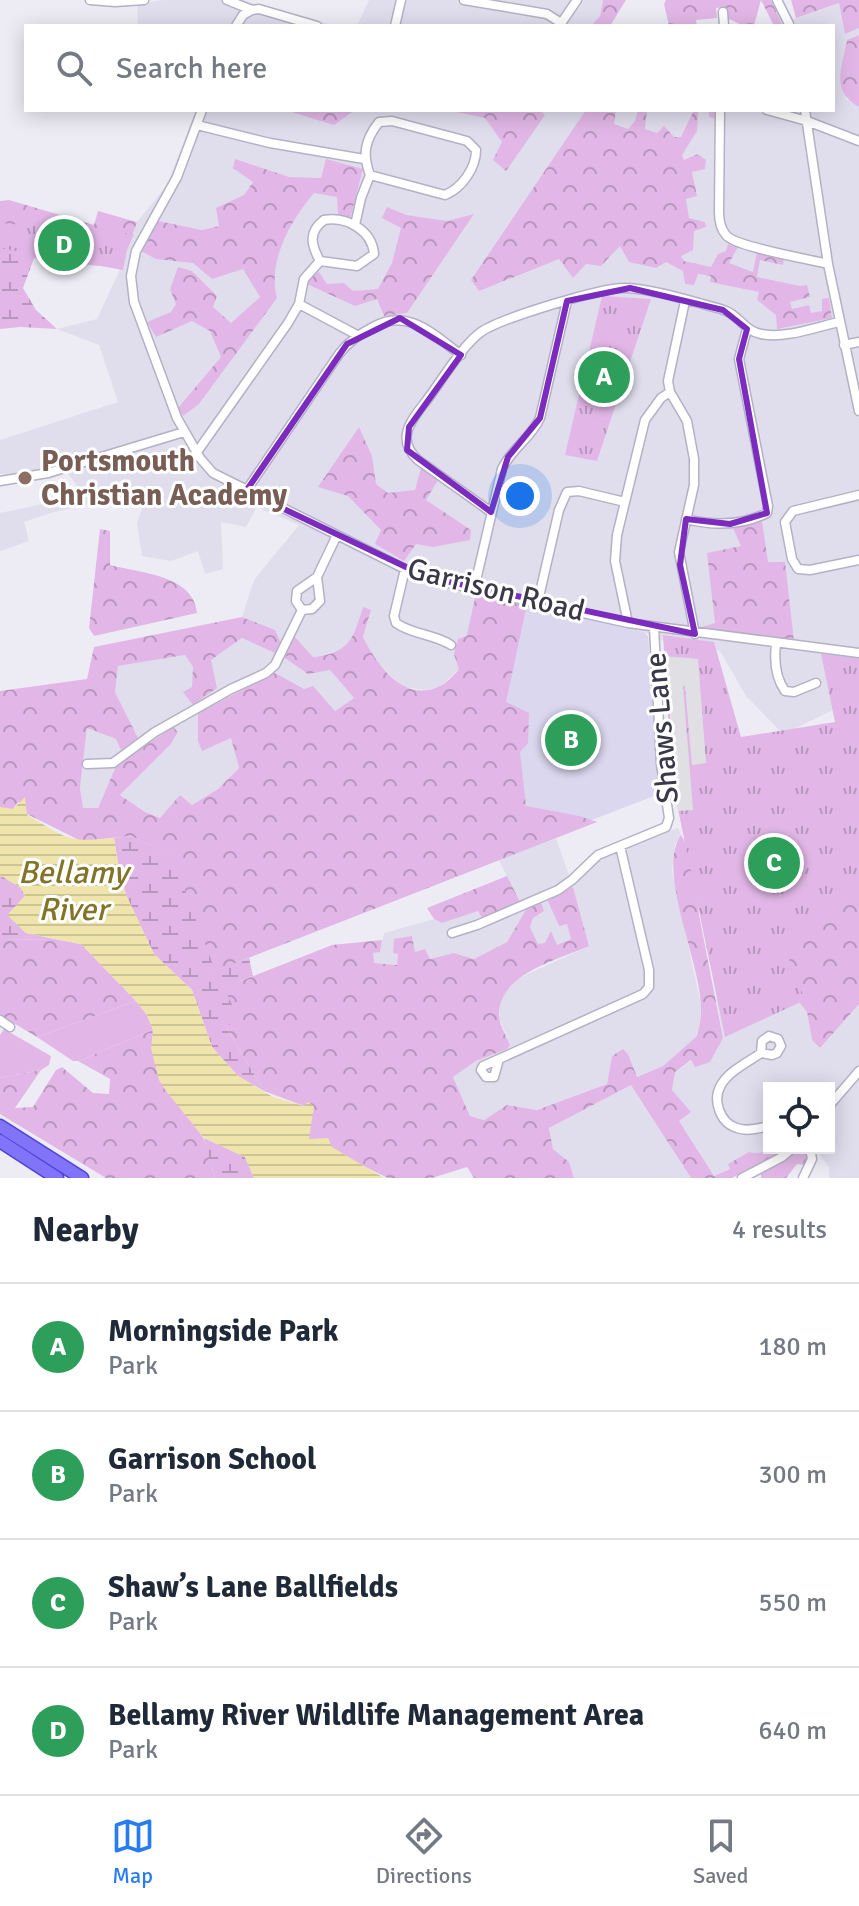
<!DOCTYPE html>
<html lang="en">
<head>
<meta charset="utf-8">
<style>
  body { margin:0; font-family:Signika,sans-serif; background:#f2f2f3; color:#1f2937 }
  .controls { position:absolute; right:24px; bottom:24px; display:grid; overflow:hidden; border-radius:0px; box-shadow:0 4px 20px #0003 }
  .controls button { width:72px; height:72px; display:grid; place-items:center; padding:0; border:0; border-bottom:2px solid #e0e1e3; background:#fff; color:#1f2937; font:40px sans-serif }
  .you { position:absolute; left:520px; top:496px; width:28px; height:28px; margin:-20px; border:6px solid #fff; border-radius:50%; background:#1a73e8; box-shadow:0 0 0 12px #1a73e833 }
  .badge { display:grid; place-items:center; width:52px; height:52px; border-radius:50%; background:#277cf2; color:#fff; font-size:26px; font-weight:700 }
  .pin { position:absolute; translate:-50% -50%; border:4px solid #fff; box-shadow:0 2px 8px #0006 }
  .list { margin:0; padding:0; list-style:none }
  h2 { display:flex; justify-content:space-between; align-items:center; height:104px; margin:0; padding:0 32px; font-size:34px }
  h2 small { font-size:26px; font-weight:400; color:#747a83 }
  .list li { display:grid; grid-template-columns:52px 1fr auto; gap:24px; align-items:center; box-sizing:border-box; height:128px; padding:0 32px; border-top:2px solid #e0e1e3 }
  .list b { display:block; font-size:30px; white-space:nowrap }
  .list p { margin:0; font-size:26px; white-space:nowrap; color:#747a83 }
  .list em { font-size:26px; font-style:normal; color:#747a83 }
  .icon { flex:none; width:44px; height:44px; fill:none; stroke:currentColor; stroke-width:2; stroke-linecap:round; stroke-linejoin:round }
  .map { position:relative; flex:none; width:859px; height:1178px; overflow:hidden }
  .search { position:absolute; background:#fff; box-shadow:0 4px 20px #0003; left:24px; right:24px; top:24px; height:88px; display:flex; align-items:center; gap:20px; box-sizing:border-box; padding:0 28px; border-radius:0px; color:#747a83; font-size:30px }
  .sheet { height:616px; background:#fff }
  nav { display:flex; justify-content:space-around; align-items:center; box-sizing:border-box; height:112px; border-top:2px solid #e0e1e3; background:#fff; font-size:22px; color:#747a83 }
  nav a { display:grid; justify-items:center; gap:4px }
  nav .on { color:#277cf2 }
  .map>svg:first-child { display:block }
  .residential { fill:#e0deed }
  .education { fill:#dad7ee }
  .grass { fill:#e2b7e7 }
  .forest { fill:url(#forest-crowns) }
  .wetland { fill:url(#wetland-marsh) }
  .park { fill:url(#park-tufts) }
  .parking { fill:#e0e0e4 }
  .water { fill:url(#water-rules) }
  .lines { fill:none; stroke-linecap:round; stroke-linejoin:round }
  .minor-casing { stroke:#b3b1c4; stroke-width:11 }
  .highway-casing { stroke:#4c43d8; stroke-width:15 }
  .minor { stroke:#fff; stroke-width:8 }
  .highway { stroke:#8174f8; stroke-width:12 }
  .marked { fill:none; stroke:#7b2cbf; stroke-width:6; stroke-linejoin:round }
  .education-dot { fill:#8d6e63; stroke:#fff; stroke-width:3 }
  .labels { text-anchor:middle; dominant-baseline:central; stroke-width:6; stroke-linejoin:round; paint-order:stroke }
  .education-label { font-size:30px; font-weight:bold; fill:#785e54; stroke:#fff; text-anchor:start }
  .street-label { font-size:30px; fill:#3a394a; stroke:#fff }
  .water-label { font-size:32px; font-style:italic; fill:#82752a; stroke:#fff }
</style>
</head>
<body>
<div class="map">
<svg width="859" height="1178" viewBox="0 0 859 1178">
  <defs>
    <pattern id="forest-crowns" width="20" height="18" patternUnits="userSpaceOnUse" patternTransform="scale(2)"><rect width="20" height="18" fill="#e2b7e7"/><path d="M2 6a3 3 0 1 1 6 0M12 15a3 3 0 1 1 6 0" fill="none" stroke="#b896bd"/></pattern>
    <pattern id="wetland-marsh" width="20" height="14" patternUnits="userSpaceOnUse" patternTransform="scale(2)"><rect width="20" height="14" fill="#e2b7e7"/><path d="M1 5h8M5 5V1M11 12h8M15 12V8" fill="none" stroke="#b896bd"/></pattern>
    <pattern id="park-tufts" width="24" height="20" patternUnits="userSpaceOnUse" patternTransform="scale(2)"><rect width="24" height="20" fill="#e2b7e7"/><path d="M3 7l-1-3M5 7V3M7 7l1-3M15 17l-1-3M17 17v-4M19 17l1-3" fill="none" stroke="#b896bd"/></pattern>
    <pattern id="water-rules" width="6" height="5" patternUnits="userSpaceOnUse" patternTransform="scale(2)"><rect width="6" height="5" fill="#eee4ac"/><path d="M0 2.5h6" fill="none" stroke="#cdc496"/></pattern>
  </defs>
  <rect width="100%" height="100%" fill="#edecf5"/>
  <path class="residential" d="M163,0H243L335,26H138L137,4Z
    M369,0H603L600,16L591,26H357Z
    M839,3L845,34L859,28V35L847,40L846,99L859,107V686L833,710L794,729L780,731L746,696L720,651L663,641L644,632L527,604L441,686L426,690L402,687L374,659L363,637L371,611L345,648L327,655L313,657L294,637L288,650L285,658L330,670L354,698L335,711L313,687L203,750L231,738L239,768L218,789L192,805L180,795L161,818L145,812L120,795L170,745L116,766L98,808L83,809L80,788L87,728L116,739L138,738L115,692L118,666L185,655L193,667V705L211,660L242,638L275,631L242,617L254,580L299,525L257,507L246,527L221,522L223,569L205,574L198,551L171,561L142,556L137,523L142,509L139,493L50,513L24,522L29,541L0,551V513L76,497V484L67,473L50,479L46,469L9,476L0,474V440L118,402L99,345L57,329L97,319L122,265L137,222L167,185L196,110H833V26H786L796,18Z
    M678,828L681,835L675,845L672,871L702,1009L697,1036L663,1066L636,1077L628,1054L612,1056L607,1084L537,1110L507,1105L484,1120L470,1116L453,1077L476,1061L507,1049L510,1044L499,1018L501,997L519,978L589,946L573,888L559,926L567,923L571,939L556,946L538,944L530,927L533,918L527,908L507,942L474,959L454,953L430,959L415,952L412,936L393,953L398,954V965L373,963V953L380,951L384,933L434,919L442,923L479,910L482,918L519,902L499,860L556,838L573,887L598,858Z
    M787,987L807,1012L812,1040L820,1047L859,1004V1178H829V1168L815,1148H829V1088H769V1148H773L714,1176L679,1121L672,1090L675,1072L723,1039L716,996Z
    M632,1084L691,1178H574L569,1162L553,1149L549,1128Z"/>
  <path class="education" d="M476,593L644,632L648,636L659,794L424,885L421,817Z"/>
  <path class="grass" d="M136,1001L147,1015L153,1030L78,1061H73L37,1037Z
    M4,1029L51,1056L49,1065L41,1070L0,1078V1035Z"/>
  <path class="forest" d="M603,0H626L610,26H591L600,16Z
    M666,0H771L783,26H774L761,0L754,26H744L727,18L725,7L716,8L717,18L696,20L697,26H669L664,4Z
    M791,0H859V28L845,34L839,3L796,18Z
    M859,35V107C830,91 842,68 847,40Z
    M285,110H355L334,125Z
    M447,110H539L545,115L506,171L493,160L502,142L485,118Z
    M586,110H616L614,124L628,129L635,121L638,110H647L645,129L657,133L664,126L674,137H681L694,110H716V119L709,117V112H698L697,131L682,155L684,160L698,154L706,160L705,169L692,172L697,196L686,199L689,218L705,222L706,227L694,231L693,250L681,256L684,261L711,267L718,254L726,251L728,244L738,247L729,263L753,272L757,252L784,258L783,265L760,260L757,277L800,286L807,285L810,297L790,302L792,309L809,305L811,313L822,311V299L829,298L832,318L777,329L776,315L757,300L759,292L710,282L711,276L698,274L694,285L685,284L683,271L666,262L656,268L629,262L620,246L601,266L586,264L573,278L559,259L479,291L471,280Z
    M235,159L289,177L321,178L326,159L363,169L350,219L338,217L337,197L314,193C291,220 267,261 277,298L199,404L183,416L178,408L221,357L210,331L192,321L156,337L147,322L171,312L176,304L170,289L178,267L192,271L217,296L213,307L231,323L260,297L243,269L212,279L193,263L156,259L141,251L158,221L202,230L219,226L216,208L244,195L253,182L233,168Z
    M9,200L94,225L98,211L137,222L122,265L98,266L34,258L36,252L0,226V201Z
    M387,207L406,215L447,221L474,214L407,313L384,316L377,299L355,306L307,284L311,276L319,272L327,284L344,283L353,291L378,289L392,263L401,228L382,218Z
    M359,427L372,456L376,484L388,493L415,490L421,468L438,480L426,500L471,530L470,540L433,547L416,544L404,561L375,544L381,530L348,496L318,487Z
    M762,521L768,562H785L794,641L703,632L702,627L715,623L707,553L741,546L733,528Z
    M100,529L110,531V565C140,573 194,575 197,613L94,636L89,628Z
    M476,593L527,604L506,702L529,713L528,743L520,752L526,806L579,816L597,822L215,971L171,856L131,836L81,841L27,814L25,807L18,802L13,809L0,810V691L87,679L94,647L242,617L275,630L281,643L275,653L242,638L211,660L217,688L193,705L183,692L192,687L193,667L185,655L118,666L115,692L138,738L121,750L116,739L87,728L80,788L83,808H98L116,766L173,727L178,732L170,745L120,795L145,812L160,818L180,795L192,805L218,789L239,768L231,738L202,751L198,741V713L275,673L304,689L313,686L335,711L354,698L330,670L308,674L285,658L294,636L313,657C350,653 353,639 363,607L371,610L363,637C377,665 404,704 440,686C447,683 453,675 459,670L454,654L458,639L467,636Z
    M681,835L692,855L699,915L723,1038L710,1062L695,1067L691,1060L675,1072L672,1090L691,1112L679,1121L714,1176L730,1169L728,1164L749,1152C761,1156 774,1147 786,1149L732,1178H691L631,1085L549,1128L553,1149L569,1162L574,1178H474L467,1167L432,1178H388L308,1139L304,1106L264,1091L227,1028L223,988L332,945L382,940L380,952L373,953L374,963L397,965L398,954L393,953L394,939L412,936L415,952L425,949L430,959L454,953L474,959L507,942L527,908L541,902L544,911L533,918L530,927L538,944L545,943L551,931L557,945L571,939L567,924L559,926L547,899L573,887L589,946C558,960 499,973 499,1015C499,1024 506,1035 510,1045L507,1049L476,1061L453,1077L470,1116L484,1120L507,1105L537,1110L607,1084L612,1056L623,1049L628,1054L637,1077L663,1066L697,1036C699,1028 701,1019 701,1011C703,965 655,872 681,835Z
    M859,849V1004L820,1048L812,1040L807,1012L787,987L774,926Z
    M507,876L520,902L482,918L478,911L442,923L434,919L427,908Z
    M0,939L59,940L81,944L136,1001L37,1037L0,1015Z
    M153,1030C147,1078 177,1100 202,1136C209,1147 211,1165 215,1178H106L0,1114V1078L41,1070L15,1108L33,1107L56,1070L62,1067L93,1093L109,1094L110,1079L78,1061Z
    M797,1148H806L807,1156L804,1165L797,1164L786,1178H761V1173Z"/>
  <path class="wetland" d="M0,226L36,253L23,288L36,310L57,329L20,327L0,329Z
    M131,836L172,856L215,970L249,958L253,976L224,988L237,1015L227,1028L264,1091L238,1076L212,1047L192,990L154,954L127,897L120,876L114,838Z
    M0,875L21,888L25,896L8,915L26,933L59,940L0,939Z
    M204,1138L245,1157L254,1178H215Z"/>
  <path class="park" d="M0,223L134,234L127,250L123,270L0,248Z
    M602,296L651,299L597,461L565,455Z
    M663,635L714,642L741,737L835,722L821,654L859,658V897L781,939L805,1000L725,1037L672,780Z"/>
  <path class="parking" d="M665,656L698,659L706,763L692,765L685,686H683L693,810L678,811Z"/>
  <path class="water" d="M25,797L27,815C67,838 66,843 114,838L120,876L127,897L154,954L192,990L212,1047L238,1076L273,1097L304,1106L308,1102L314,1106L309,1139L328,1138L332,1147L384,1178H254L245,1157L204,1138L166,1091L159,1080L151,1048L153,1030L147,1015L136,1001L81,944L26,933L7,915L25,896L21,888L0,875V807L13,809Z"/>
  <g class="lines">
    <defs>
      <path id="minor" d="M90,0L115,2L144,0
        M227,0L252,10L259,9L317,26
        M464,0L547,14L561,23
        M777,0L789,24
        M723,12L724,26
        M560,25L577,0
        M236,26L243,15L252,10
        M395,26L401,0
        M202,110L177,177L136,251L131,276L134,302L177,418L200,458L213,473L405,569L439,581L628,623L859,653
        M720,110L719,212C719,220 720,228 726,235C735,247 809,259 828,264
        M767,110L807,121L859,141
        M805,110L828,264L859,411
        M392,121L467,141L476,150C476,168 462,188 445,195L370,175C362,154 365,140 379,122Z
        M197,125L270,143L364,159
        M355,225L361,198L370,175
        M685,301L668,381L670,392L687,421L694,459V485L679,552L695,634
        M299,304L357,335
        M844,345L859,342
        M197,452L288,323L299,304L304,279L320,261L357,266L374,254C372,230 346,216 324,220C308,232 311,245 320,261
        M0,481L48,473L184,432
        M246,491L339,354C349,341 359,334 373,327C408,307 434,335 461,355
        M859,495L793,511L785,522L792,559L798,569L810,570L859,560
        M491,512L418,460C392,436 416,416 432,393C445,375 464,344 481,332C499,319 605,286 626,288C654,289 694,302 721,309C739,314 744,331 761,334C785,339 816,327 839,322
        M686,519C714,526 741,526 767,513L768,506L739,359L747,329
        M405,569L394,616L396,623C413,635 434,634 451,645
        M474,589L502,469C511,449 531,438 540,418L567,301
        M538,601L559,510L567,492L579,491L625,502
        M302,610L312,609L320,601L317,577L337,535
        M302,610L296,601L297,591L317,577
        M628,623L615,561L617,535L645,420L661,398L670,392
        M776,644C774,661 775,677 785,691L794,692L816,683
        M87,764L113,763L155,732L231,689L266,673L275,665L302,610
        M452,933L477,925L558,890L572,880L598,855L666,827L669,818L661,764L654,627
        M0,1020L10,1027
        M761,1053L772,1055L777,1053L781,1046L778,1039L769,1036L762,1041L761,1053C748,1062 729,1071 721,1085C712,1100 720,1123 737,1128C747,1132 759,1128 769,1126
        M499,1059L483,1066L481,1070L486,1077H494L499,1059L643,994L649,987V970L620,846
        M829,1106L859,1071
        M742,1178L782,1157L793,1148
        M803,1178L812,1159L810,1148"/>
      <path id="highway" d="M0,1126L82,1178
        M0,1141L57,1178"/>
    </defs>
    <use href="#minor" class="minor-casing"/>
    <use href="#highway" class="highway-casing"/>
    <use href="#minor" class="minor"/>
    <use href="#highway" class="highway"/>
  </g>
  <path class="marked" d="M630,288L723,310L747,329L739,359L767,513L730,524L686,519L680,565L695,634L427,577L246,491L347,344L400,318L461,355L409,427L407,450L491,512L508,457L540,418L567,301Z"/>
  <circle class="education-dot" cx="25" cy="478" r="8"/>
  <g class="labels">
    <g class="education-label">
      <text x="41" y="461">Portsmouth<tspan x="41" dy="34">Christian Academy</tspan></text>
    </g>
    <g class="street-label">
      <text transform="translate(496 590) rotate(14)">Garrison Road</text>
      <text transform="translate(662 728) rotate(-95)">Shaws Lane</text>
    </g>
    <g class="water-label">
      <text x="73" y="872">Bellamy<tspan x="73" dy="37">River</tspan></text>
    </g>
  </g>
</svg>
<div class="controls">
<button><svg class="icon" aria-label="locate" viewBox="0 0 24 24"><circle cx="12" cy="12" r="6"/><path d="M12 2v4M12 18v4M2 12h4M18 12h4"/></svg></button>
</div>
<div class="you"></div>
<div class="pin badge" style="left:604px;top:377px;background:#2e9e5b">A</div>
<div class="pin badge" style="left:571px;top:740px;background:#2e9e5b">B</div>
<div class="pin badge" style="left:774px;top:863px;background:#2e9e5b">C</div>
<div class="pin badge" style="left:64px;top:245px;background:#2e9e5b">D</div>
<div class="search"><svg class="icon" aria-label="search" viewBox="0 0 24 24"><circle cx="10" cy="10" r="6"/><path d="M15 15l6 6"/></svg>Search here</div>
</div>
<section class="sheet">
<h2>Nearby<small>4 results</small></h2>
<ul class="list">
<li><span class="badge" style="background:#2e9e5b">A</span><div><b>Morningside Park</b><p>Park</p></div><em>180 m</em></li>
<li><span class="badge" style="background:#2e9e5b">B</span><div><b>Garrison School</b><p>Park</p></div><em>300 m</em></li>
<li><span class="badge" style="background:#2e9e5b">C</span><div><b>Shaw’s Lane Ballfields</b><p>Park</p></div><em>550 m</em></li>
<li><span class="badge" style="background:#2e9e5b">D</span><div><b>Bellamy River Wildlife Management Area</b><p>Park</p></div><em>640 m</em></li>
</ul>
</section>
<nav>
<a class="on"><svg class="icon" aria-label="map" viewBox="0 0 24 24"><path d="M3 6l6-2 6 2 6-2v14l-6 2-6-2-6 2zM9 4v14M15 6v14"/></svg>Map</a>
<a><svg class="icon" aria-label="directions" viewBox="0 0 24 24"><path d="M12 3l9 9-9 9-9-9zM9 14v-3h6M13 9l2 2-2 2"/></svg>Directions</a>
<a><svg class="icon" aria-label="saved" viewBox="0 0 24 24"><path d="M7 4h10v16l-5-4-5 4z"/></svg>Saved</a>
</nav>
</body>
</html>
